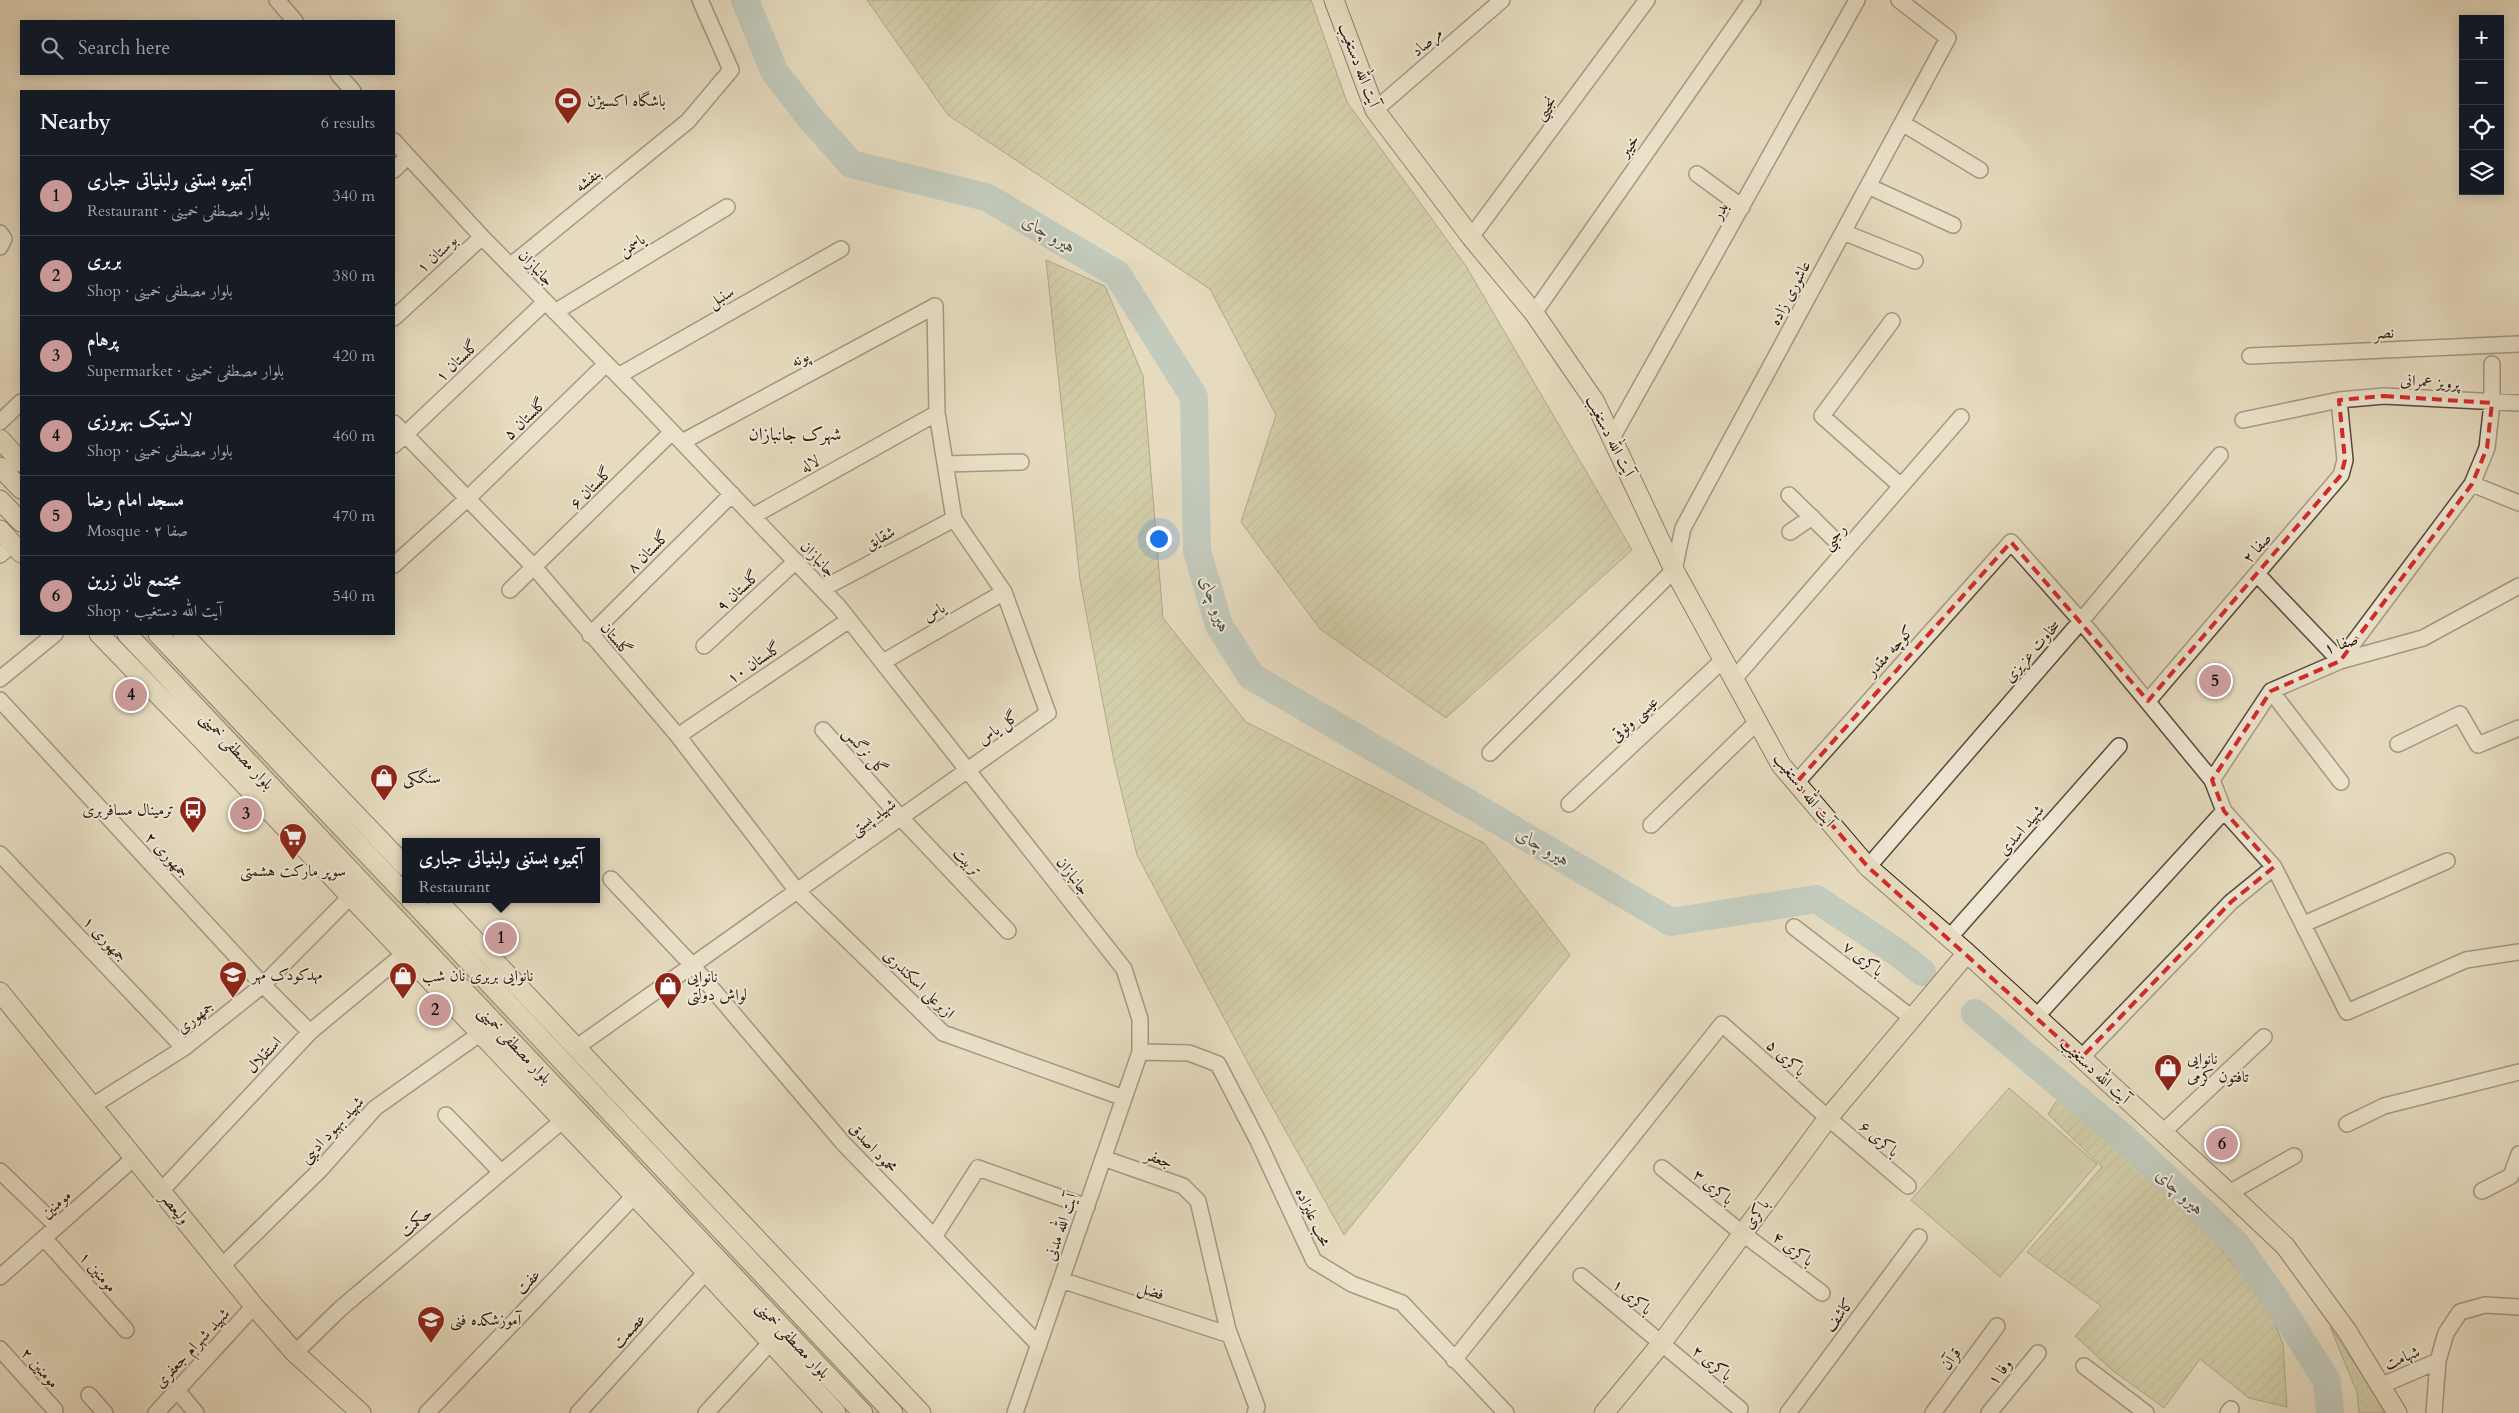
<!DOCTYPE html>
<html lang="en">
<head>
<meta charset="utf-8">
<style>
  body { margin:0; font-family:Cardo,Amiri,serif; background:#20242c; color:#f1f3f6 }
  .controls { position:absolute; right:15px; top:15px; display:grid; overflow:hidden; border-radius:0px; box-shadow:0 2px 12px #0003 }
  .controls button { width:45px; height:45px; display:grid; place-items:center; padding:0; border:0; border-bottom:1px solid #363941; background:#171b24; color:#f1f3f6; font:25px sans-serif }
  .you { position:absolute; left:1158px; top:538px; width:18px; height:18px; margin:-12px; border:4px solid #fff; border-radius:50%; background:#1a73e8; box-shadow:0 0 0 8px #1a73e833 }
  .badge { display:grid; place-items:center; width:32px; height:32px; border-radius:50%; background:#c59692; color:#111; font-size:16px; font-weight:700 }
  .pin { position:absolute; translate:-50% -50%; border:2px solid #fff; box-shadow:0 1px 5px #0006 }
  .popup { position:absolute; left:402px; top:838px; width:198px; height:65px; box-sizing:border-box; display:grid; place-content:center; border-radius:0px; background:#171b24; filter:drop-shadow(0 1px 4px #0005); font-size:16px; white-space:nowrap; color:#9ea1a6 }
  .popup b { font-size:19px; color:#f1f3f6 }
  .popup::after { content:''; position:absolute; left:50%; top:100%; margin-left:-10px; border:10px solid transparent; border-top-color:#171b24 }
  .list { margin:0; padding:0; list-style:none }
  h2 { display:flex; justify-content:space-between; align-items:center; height:65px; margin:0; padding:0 20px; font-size:21px }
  h2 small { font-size:16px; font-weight:400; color:#9ea1a6 }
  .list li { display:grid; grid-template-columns:32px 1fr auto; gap:15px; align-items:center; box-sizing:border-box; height:80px; padding:0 20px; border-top:1px solid #363941 }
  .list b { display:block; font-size:19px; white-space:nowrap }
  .list p { margin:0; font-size:16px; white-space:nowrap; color:#9ea1a6 }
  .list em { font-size:16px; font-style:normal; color:#9ea1a6 }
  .icon { flex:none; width:28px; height:28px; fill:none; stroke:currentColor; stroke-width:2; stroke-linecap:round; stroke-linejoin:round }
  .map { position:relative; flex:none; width:2519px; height:1413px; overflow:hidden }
  .search { position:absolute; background:#171b24; box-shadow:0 2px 12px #0003; left:20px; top:20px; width:375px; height:55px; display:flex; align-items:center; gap:12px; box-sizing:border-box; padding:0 18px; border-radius:0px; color:#9ea1a6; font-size:19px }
  .panel { position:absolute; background:#171b24; box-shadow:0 2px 12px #0003; left:20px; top:90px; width:375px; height:545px; border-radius:0px }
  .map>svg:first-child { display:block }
  .grass { fill:url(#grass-dots); stroke:#706c4e }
  .park { fill:#bbbe8e; stroke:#706c4e }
  .garden { fill:url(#garden-furrows); stroke:#706c4e }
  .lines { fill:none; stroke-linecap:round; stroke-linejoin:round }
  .river { stroke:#99b9bb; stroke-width:28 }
  .minor-casing { stroke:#564a3b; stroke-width:18 }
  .major-casing { stroke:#26190f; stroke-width:21 }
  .minor { stroke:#efe8d5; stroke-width:15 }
  .major { stroke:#e6dbbf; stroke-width:19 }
  .marked { fill:none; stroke:#d62828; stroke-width:4; stroke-dasharray:10 6; stroke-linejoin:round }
  .labels { text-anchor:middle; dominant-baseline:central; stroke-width:4; stroke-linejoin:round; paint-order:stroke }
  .street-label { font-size:16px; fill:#26190f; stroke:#efe8d5 }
  .poi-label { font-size:16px; fill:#26190f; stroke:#efe8d5; text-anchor:start }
  .water-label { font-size:18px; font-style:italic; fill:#4e514b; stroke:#efe8d5 }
  .neighbourhood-label { font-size:18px; fill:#26190f; stroke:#efe8d5 }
</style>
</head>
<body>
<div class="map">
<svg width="2519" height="1413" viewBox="0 0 2519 1413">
  <defs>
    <pattern id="grass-dots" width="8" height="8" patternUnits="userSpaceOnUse" patternTransform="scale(1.25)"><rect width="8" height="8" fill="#bbbe8e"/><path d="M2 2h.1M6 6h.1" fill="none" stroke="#a1a379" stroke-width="1.8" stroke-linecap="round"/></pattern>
    <pattern id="garden-furrows" width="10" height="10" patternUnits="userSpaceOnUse" patternTransform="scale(1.25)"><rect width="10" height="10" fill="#bbbe8e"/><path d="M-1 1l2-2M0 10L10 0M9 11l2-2" fill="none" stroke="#a1a379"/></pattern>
  </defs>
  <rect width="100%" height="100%" fill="#e6dbbf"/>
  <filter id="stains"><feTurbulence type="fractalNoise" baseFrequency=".004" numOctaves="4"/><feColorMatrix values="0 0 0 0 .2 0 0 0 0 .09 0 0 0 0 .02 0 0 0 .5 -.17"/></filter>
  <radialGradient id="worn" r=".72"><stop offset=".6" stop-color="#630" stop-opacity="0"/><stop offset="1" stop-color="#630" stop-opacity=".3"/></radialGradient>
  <path class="grass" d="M133,634H154L889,1413H866Z
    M2330,1327L2376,1395L2385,1413H2359L2357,1392Z"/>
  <path class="park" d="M2009,1088L2097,1164L2000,1277L1911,1200Z"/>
  <path class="garden" d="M867,0H1311L1347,102L1466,266L1632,550L1446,718L1320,629L1241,522L1276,415L1210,289L948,115Z
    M1046,260L1105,286L1143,376L1163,618L1246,722L1484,843L1570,955L1344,1235L1256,1078L1137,855L1114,761L1080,580Z
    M2061,1094L2194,1217L2267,1305L2283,1344L2287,1407L2249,1398L2200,1359L2164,1408L2112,1370L2075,1336L2101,1306L2027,1252L2102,1167L2048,1114Z"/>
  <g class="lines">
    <path class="river" d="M745,0L774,71L811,119L851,164L986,197L1117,274L1194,397L1197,551L1219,625L1251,676L1671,922L1816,899L1898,953L1922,972
      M1975,1013L2125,1139L2237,1245L2274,1297L2327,1381L2330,1413"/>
    <defs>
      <path id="minor" d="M277,0L295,21
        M338,74L353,91
        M1375,110L1502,0
        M1902,123L1980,170
        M394,141L482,237L636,394L839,607L1124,969L1140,1019V1052L1015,1413
        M394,170L407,157
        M1697,174L1742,207
        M1868,186L1953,225
        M1843,232L1915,261
        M0,233L4,239L0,247
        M1471,237L1647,0
        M510,266L688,121L731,70L700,0
        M555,312L727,207
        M1534,313L1753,0
        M394,318L482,237
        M1892,321L1822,416L1901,486
        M2250,356L2519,344
        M618,376L841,249
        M2243,420L2339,400L2384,396L2519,403
        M0,422L21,402
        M394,423L535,568L678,736L797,891L943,1033L1124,1098
        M1612,438L1857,0
        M394,445L545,302
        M945,464L1021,462
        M2472,484L2487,448L2492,403V364
        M1789,495L1845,550
        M753,516L937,413
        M1790,532L1812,517
        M0,555L13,544
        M394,565L467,499L606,364
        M2257,574L2340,661L2472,484L2519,503
        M822,589L954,519
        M510,590L672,432
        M590,635L732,494
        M704,646L796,561
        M883,662L1004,592
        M0,679L55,634
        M1733,680L1961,417
        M2271,691L2341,782
        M0,700L263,985L310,1032
        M2148,701L2341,475L2345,460L2339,400
        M823,730L901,818L1008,931
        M678,736L849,620
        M2398,744L2460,714L2478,745L2519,728
        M1490,753L1674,570L1683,528L1948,38L1899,0
        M2212,780L2271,691L2340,661L2423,638L2519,586
        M1796,783L2011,542L2081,621L2212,780L2224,811L2274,867L2347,1012L2466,960L2519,952
        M1569,804L1723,660
        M1651,825L1757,722
        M0,854L184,1048
        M1868,867L2081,621L2220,455
        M611,879L692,965L843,1143L1039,1345
        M2304,924L2447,861
        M1794,927L1912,1018
        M1949,938L2119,746
        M2036,1017L2224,811
        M577,1047L1048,713L1004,592L954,519L937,413L935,306L682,442
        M1140,1052L1189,1053L1218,1064L1258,1141L1314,1261L1352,1284L1402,1303L1506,1413
        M2081,1058L2231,902L2274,867
        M92,1106L184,1048L263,985L350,897
        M446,1115L501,1172
        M2347,1124L2384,1106L2519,1072
        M2162,1133L2264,1037
        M1103,1158L1183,1186L1198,1201L1228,1330L1257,1407L1255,1413
        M1662,1168L1742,1233L1822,1293
        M0,1171L57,1226
        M161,1191L310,1032L404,954
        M2482,1191L2511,1176L2519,1154
        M2229,1193L2294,1156
        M934,1237L978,1168L1087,1207
        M44,1238L126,1330
        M222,1266L320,1170L375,1108L481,1033
        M1581,1276L1740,1409
        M0,1277L134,1158
        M1061,1280L1230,1335
        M0,1349L55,1410
        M295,1353L340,1309L562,1121
        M1454,1360L1722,1024L1828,1118L1908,1186
        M2438,1361L2446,1333L2460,1312L2485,1305L2519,1307
        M2084,1366L2146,1413
        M2380,1386L2438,1361L2434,1413
        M177,1390L196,1413
        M89,1395L105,1413
        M156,1413L254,1306
        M427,1413L634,1196
        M578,1413L706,1272
        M706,1413L770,1343
        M1788,1413L1919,1237
        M1933,1413L1997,1326
        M1989,1413L2038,1353
        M2228,1413L2231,1409"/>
      <path id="major" d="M1334,0L1375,110L1471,237L1534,313L1595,402L1674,570L1781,765L1868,867L1967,953L2229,1193L2285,1246L2347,1331L2397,1413
        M0,439L21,462
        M0,467L21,489
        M0,500L21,522
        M0,530L21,553
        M99,634L204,742L684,1248L836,1413
        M127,634L863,1413
        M158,634L406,895
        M183,634L406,867
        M410,899L893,1413
        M436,899L921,1413
        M0,992L254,1306L295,1353L361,1413
        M1604,1413L1661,1344L1828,1118L1967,953"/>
    </defs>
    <use href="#minor" class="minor-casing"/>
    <use href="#major" class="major-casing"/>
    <use href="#minor" class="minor"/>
    <use href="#major" class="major"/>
  </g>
  <path d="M0 0H2519V1413H0ZM2384,396L2492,403L2487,448L2472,484L2340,661L2271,691L2212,780L2224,811L2274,867L2231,902L2081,1058L1868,867L1796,783L2011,542L2148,701L2341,475L2345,460L2339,400Z" fill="#e6dbbf" fill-opacity=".55" fill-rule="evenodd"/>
  <path class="marked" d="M2384,396L2492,403L2487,448L2472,484L2340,661L2271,691L2212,780L2224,811L2274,867L2231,902L2081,1058L1868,867L1796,783L2011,542L2148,701L2341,475L2345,460L2339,400Z"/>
  <defs>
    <symbol id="stadium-pin" viewBox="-11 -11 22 30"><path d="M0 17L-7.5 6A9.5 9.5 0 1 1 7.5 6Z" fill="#8f2418" stroke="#efe8d5"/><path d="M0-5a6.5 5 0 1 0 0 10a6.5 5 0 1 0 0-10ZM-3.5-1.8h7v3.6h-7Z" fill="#fff"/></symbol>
    <symbol id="shop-pin" viewBox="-11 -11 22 30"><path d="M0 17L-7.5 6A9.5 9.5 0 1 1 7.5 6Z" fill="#8f2418" stroke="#efe8d5"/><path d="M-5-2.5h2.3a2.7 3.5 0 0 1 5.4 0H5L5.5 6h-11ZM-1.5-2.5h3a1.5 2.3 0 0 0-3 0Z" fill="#fff"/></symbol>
    <symbol id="bus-pin" viewBox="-11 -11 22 30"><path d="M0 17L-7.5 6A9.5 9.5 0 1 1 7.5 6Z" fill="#8f2418" stroke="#efe8d5"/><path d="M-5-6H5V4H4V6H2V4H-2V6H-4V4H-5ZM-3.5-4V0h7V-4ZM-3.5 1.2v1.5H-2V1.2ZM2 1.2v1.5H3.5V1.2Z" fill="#fff"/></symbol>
    <symbol id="supermarket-pin" viewBox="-11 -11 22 30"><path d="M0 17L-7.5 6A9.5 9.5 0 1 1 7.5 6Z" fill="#8f2418" stroke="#efe8d5"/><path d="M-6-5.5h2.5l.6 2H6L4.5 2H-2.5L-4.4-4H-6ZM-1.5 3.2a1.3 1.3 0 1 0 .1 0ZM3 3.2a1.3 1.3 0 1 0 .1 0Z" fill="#fff"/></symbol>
    <symbol id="school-pin" viewBox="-11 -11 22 30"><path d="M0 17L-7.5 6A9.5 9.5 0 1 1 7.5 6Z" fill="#8f2418" stroke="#efe8d5"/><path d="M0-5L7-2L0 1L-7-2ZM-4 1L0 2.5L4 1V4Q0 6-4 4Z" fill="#fff"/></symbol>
  </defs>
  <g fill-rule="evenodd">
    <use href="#stadium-pin" x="552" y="85" width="32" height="43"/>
    <use href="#shop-pin" x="368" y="762" width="32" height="43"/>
    <use href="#bus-pin" x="177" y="794" width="32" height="43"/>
    <use href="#supermarket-pin" x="277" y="821" width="32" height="43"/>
    <use href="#school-pin" x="217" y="959" width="32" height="43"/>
    <use href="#shop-pin" x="387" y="960" width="32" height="43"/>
    <use href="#shop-pin" x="652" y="970" width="32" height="43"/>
    <use href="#shop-pin" x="2152" y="1052" width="32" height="43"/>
    <use href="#school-pin" x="415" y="1304" width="32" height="43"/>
  </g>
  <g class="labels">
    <g class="street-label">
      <text transform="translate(1427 42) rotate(-41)">مرصاد</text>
      <text transform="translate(1359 65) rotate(69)">آیت الله دستغیب</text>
      <text transform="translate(1545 108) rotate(-53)">نجیبی</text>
      <text transform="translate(1629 146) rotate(-55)">خیبر</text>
      <text transform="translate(588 180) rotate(-39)">بنفشه</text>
      <text transform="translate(1720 211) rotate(-61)">بدر</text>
      <text transform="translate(632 245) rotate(-31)">یاسمن</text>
      <text transform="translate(437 254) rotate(-42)">بوستان ۱</text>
      <text transform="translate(536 268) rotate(46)">جانبازان</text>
      <text transform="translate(1790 293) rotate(-62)">عاشوری زاده</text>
      <text transform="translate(721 297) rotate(-30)">سنبل</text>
      <text transform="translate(2384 333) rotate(-3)">نصر</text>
      <text transform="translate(800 359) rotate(-28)">پونه</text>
      <text transform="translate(457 361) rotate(-44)">گلستان ۱</text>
      <text transform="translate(2430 382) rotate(4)">پرویز عمرانی</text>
      <text transform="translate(525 419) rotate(-44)">گلستان ۵</text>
      <text transform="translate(1610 436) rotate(63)">آیت الله دستغیب</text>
      <text transform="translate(810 464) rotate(-29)">لاله</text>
      <text transform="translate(591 488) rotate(-45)">گلستان ۶</text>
      <text transform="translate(1834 537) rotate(-49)">رجبی</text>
      <text transform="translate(880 538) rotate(-28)">شقایق</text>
      <text transform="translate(2257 548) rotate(-48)">صفا ۲</text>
      <text transform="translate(648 552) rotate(-45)">گلستان ۸</text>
      <text transform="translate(818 559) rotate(46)">جانبازان</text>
      <text transform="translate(738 591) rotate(-43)">گلستان ۹</text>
      <text transform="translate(934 612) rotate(-30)">یاس</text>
      <text transform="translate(616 639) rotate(49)">گلستان</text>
      <text transform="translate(2341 644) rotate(-19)">صفا ۱</text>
      <text transform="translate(1890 651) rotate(-48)">کوچه مقدر</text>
      <text transform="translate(2032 651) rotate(-49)">سخاوت عزیزی</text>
      <text transform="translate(754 663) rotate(-34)">گلستان ۱۰</text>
      <text transform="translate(1634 719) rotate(-43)">عیسی وثوقی</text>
      <text transform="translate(998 728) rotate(-36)">گل یاس</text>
      <text transform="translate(237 751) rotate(47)">بلوار مصطفی خمینی</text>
      <text transform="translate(865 751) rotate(49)">گل نرگس</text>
      <text transform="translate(1804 790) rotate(52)">آیت الله دستغیب</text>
      <text transform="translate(873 817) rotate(-35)">شهید پستی</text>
      <text transform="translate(2021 830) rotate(-49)">شهید اسدی</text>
      <text transform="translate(167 855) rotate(47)">جمهوری ۲</text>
      <text transform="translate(967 862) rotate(47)">تربیت</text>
      <text transform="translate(1073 876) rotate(52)">جانبازان</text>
      <text transform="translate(105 939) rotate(47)">جمهوری ۱</text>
      <text transform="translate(1863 959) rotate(38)">باکری ۷</text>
      <text transform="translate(919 984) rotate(44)">ازبرعلی اسکندری</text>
      <text transform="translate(195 1017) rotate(-38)">جمهوری</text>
      <text transform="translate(515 1045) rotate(47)">بلوار مصطفی خمینی</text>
      <text transform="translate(264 1055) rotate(-47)">استقلال</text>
      <text transform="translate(1786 1058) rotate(42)">باکری ۵</text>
      <text transform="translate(2095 1071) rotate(43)">آیت الله دستغیب</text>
      <text transform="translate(332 1130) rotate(-47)">شهید بهبود ادیبی</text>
      <text transform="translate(1879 1139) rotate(40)">باکری ۶</text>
      <text transform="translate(873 1148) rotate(47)">محمود اصدق</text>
      <text transform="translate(1159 1159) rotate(20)">جعفر</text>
      <text transform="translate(1713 1187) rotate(39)">باکری ۳</text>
      <text transform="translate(56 1204) rotate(-41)">مومنین</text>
      <text transform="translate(175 1208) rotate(51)">ولیعصر</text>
      <text transform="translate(1756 1214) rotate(-53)">باکری</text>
      <text transform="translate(1313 1217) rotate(65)">محب علیزاده</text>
      <text transform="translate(416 1222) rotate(-40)">حکمت</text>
      <text transform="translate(1061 1227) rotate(-71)">آیت‌ الله مدنی</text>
      <text transform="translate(1793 1249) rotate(37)">باکری ۴</text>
      <text transform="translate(98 1272) rotate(49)">مومنین ۱</text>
      <text transform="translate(528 1282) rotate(-46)">عفت</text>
      <text transform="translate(1151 1291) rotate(18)">فضل</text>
      <text transform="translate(1632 1297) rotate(40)">باکری ۱</text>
      <text transform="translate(1839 1315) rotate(-53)">کاشف</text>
      <text transform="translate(629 1331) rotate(-48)">عصمت</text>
      <text transform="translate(793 1340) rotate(47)">بلوار مصطفی خمینی</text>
      <text transform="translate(192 1348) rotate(-47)">شهید شهرام جعفری</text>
      <text transform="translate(2402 1358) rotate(-23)">شهامت</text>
      <text transform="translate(1951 1359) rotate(-54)">قرآن</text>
      <text transform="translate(1712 1363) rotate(39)">باکری ۲</text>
      <text transform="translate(40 1368) rotate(48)">مومنین ۲</text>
      <text transform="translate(2000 1372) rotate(-51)">وفا ۱</text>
    </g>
    <g class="poi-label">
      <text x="587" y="101">باشگاه اکسیژن</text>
      <text x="403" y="778">سنگکی</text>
      <text x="174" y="810" text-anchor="end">ترمینال مسافربری</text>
      <text x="293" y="871" text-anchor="middle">سوپر مارکت هشمتی</text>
      <text x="252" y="975">مهدکودک مهر</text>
      <text x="422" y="976">نانوایی بربری نان شب</text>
      <text x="687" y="977">نانوایی<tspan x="687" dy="18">لواش دولتی</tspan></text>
      <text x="2187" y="1059">نانوایی<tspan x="2187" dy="18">تافتون کرمی</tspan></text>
      <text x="450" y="1320">آموزشکده فنی</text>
    </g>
    <g class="water-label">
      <text transform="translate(1049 234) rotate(30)">هیرو چای</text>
      <text transform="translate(1215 604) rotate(70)">هیرو چای</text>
      <text transform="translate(1543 847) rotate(30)">هیرو چای</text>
      <text transform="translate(2180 1192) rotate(43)">هیرو چای</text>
    </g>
    <g class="neighbourhood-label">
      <text x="795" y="434">شهرک جانبازان</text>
    </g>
  </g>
  <rect width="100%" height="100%" filter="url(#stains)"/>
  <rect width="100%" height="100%" fill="url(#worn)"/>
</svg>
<div class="controls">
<button>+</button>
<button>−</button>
<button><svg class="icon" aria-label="locate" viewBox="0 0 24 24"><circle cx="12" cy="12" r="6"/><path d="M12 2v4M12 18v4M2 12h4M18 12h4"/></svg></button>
<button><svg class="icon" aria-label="layers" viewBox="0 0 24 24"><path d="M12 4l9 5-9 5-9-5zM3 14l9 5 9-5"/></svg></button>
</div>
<div class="you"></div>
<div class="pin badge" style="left:501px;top:938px">1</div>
<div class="popup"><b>آبمیوه بستنی ولبنیاتی جباری</b>Restaurant</div>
<div class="pin badge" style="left:435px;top:1010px">2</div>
<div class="pin badge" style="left:246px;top:814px">3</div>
<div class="pin badge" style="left:131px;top:695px">4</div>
<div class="pin badge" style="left:2215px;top:681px">5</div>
<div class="pin badge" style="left:2222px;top:1144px">6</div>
<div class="search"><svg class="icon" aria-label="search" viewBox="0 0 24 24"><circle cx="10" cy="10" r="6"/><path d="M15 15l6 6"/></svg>Search here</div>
<section class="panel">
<h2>Nearby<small>6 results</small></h2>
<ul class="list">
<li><span class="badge">1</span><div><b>آبمیوه بستنی ولبنیاتی جباری</b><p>Restaurant · بلوار مصطفی خمینی</p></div><em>340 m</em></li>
<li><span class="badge">2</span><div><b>بربری</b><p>Shop · بلوار مصطفی خمینی</p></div><em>380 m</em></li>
<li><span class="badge">3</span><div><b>پرهام</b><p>Supermarket · بلوار مصطفی خمینی</p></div><em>420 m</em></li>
<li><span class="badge">4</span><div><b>لاستیک بهروزی</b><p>Shop · بلوار مصطفی خمینی</p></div><em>460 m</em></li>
<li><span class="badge">5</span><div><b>مسجد امام رضا</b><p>Mosque · صفا ۲</p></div><em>470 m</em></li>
<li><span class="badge">6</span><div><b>مجتمع نان زرین</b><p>Shop · آیت الله دستغیب</p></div><em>540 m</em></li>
</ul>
</section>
</div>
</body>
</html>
